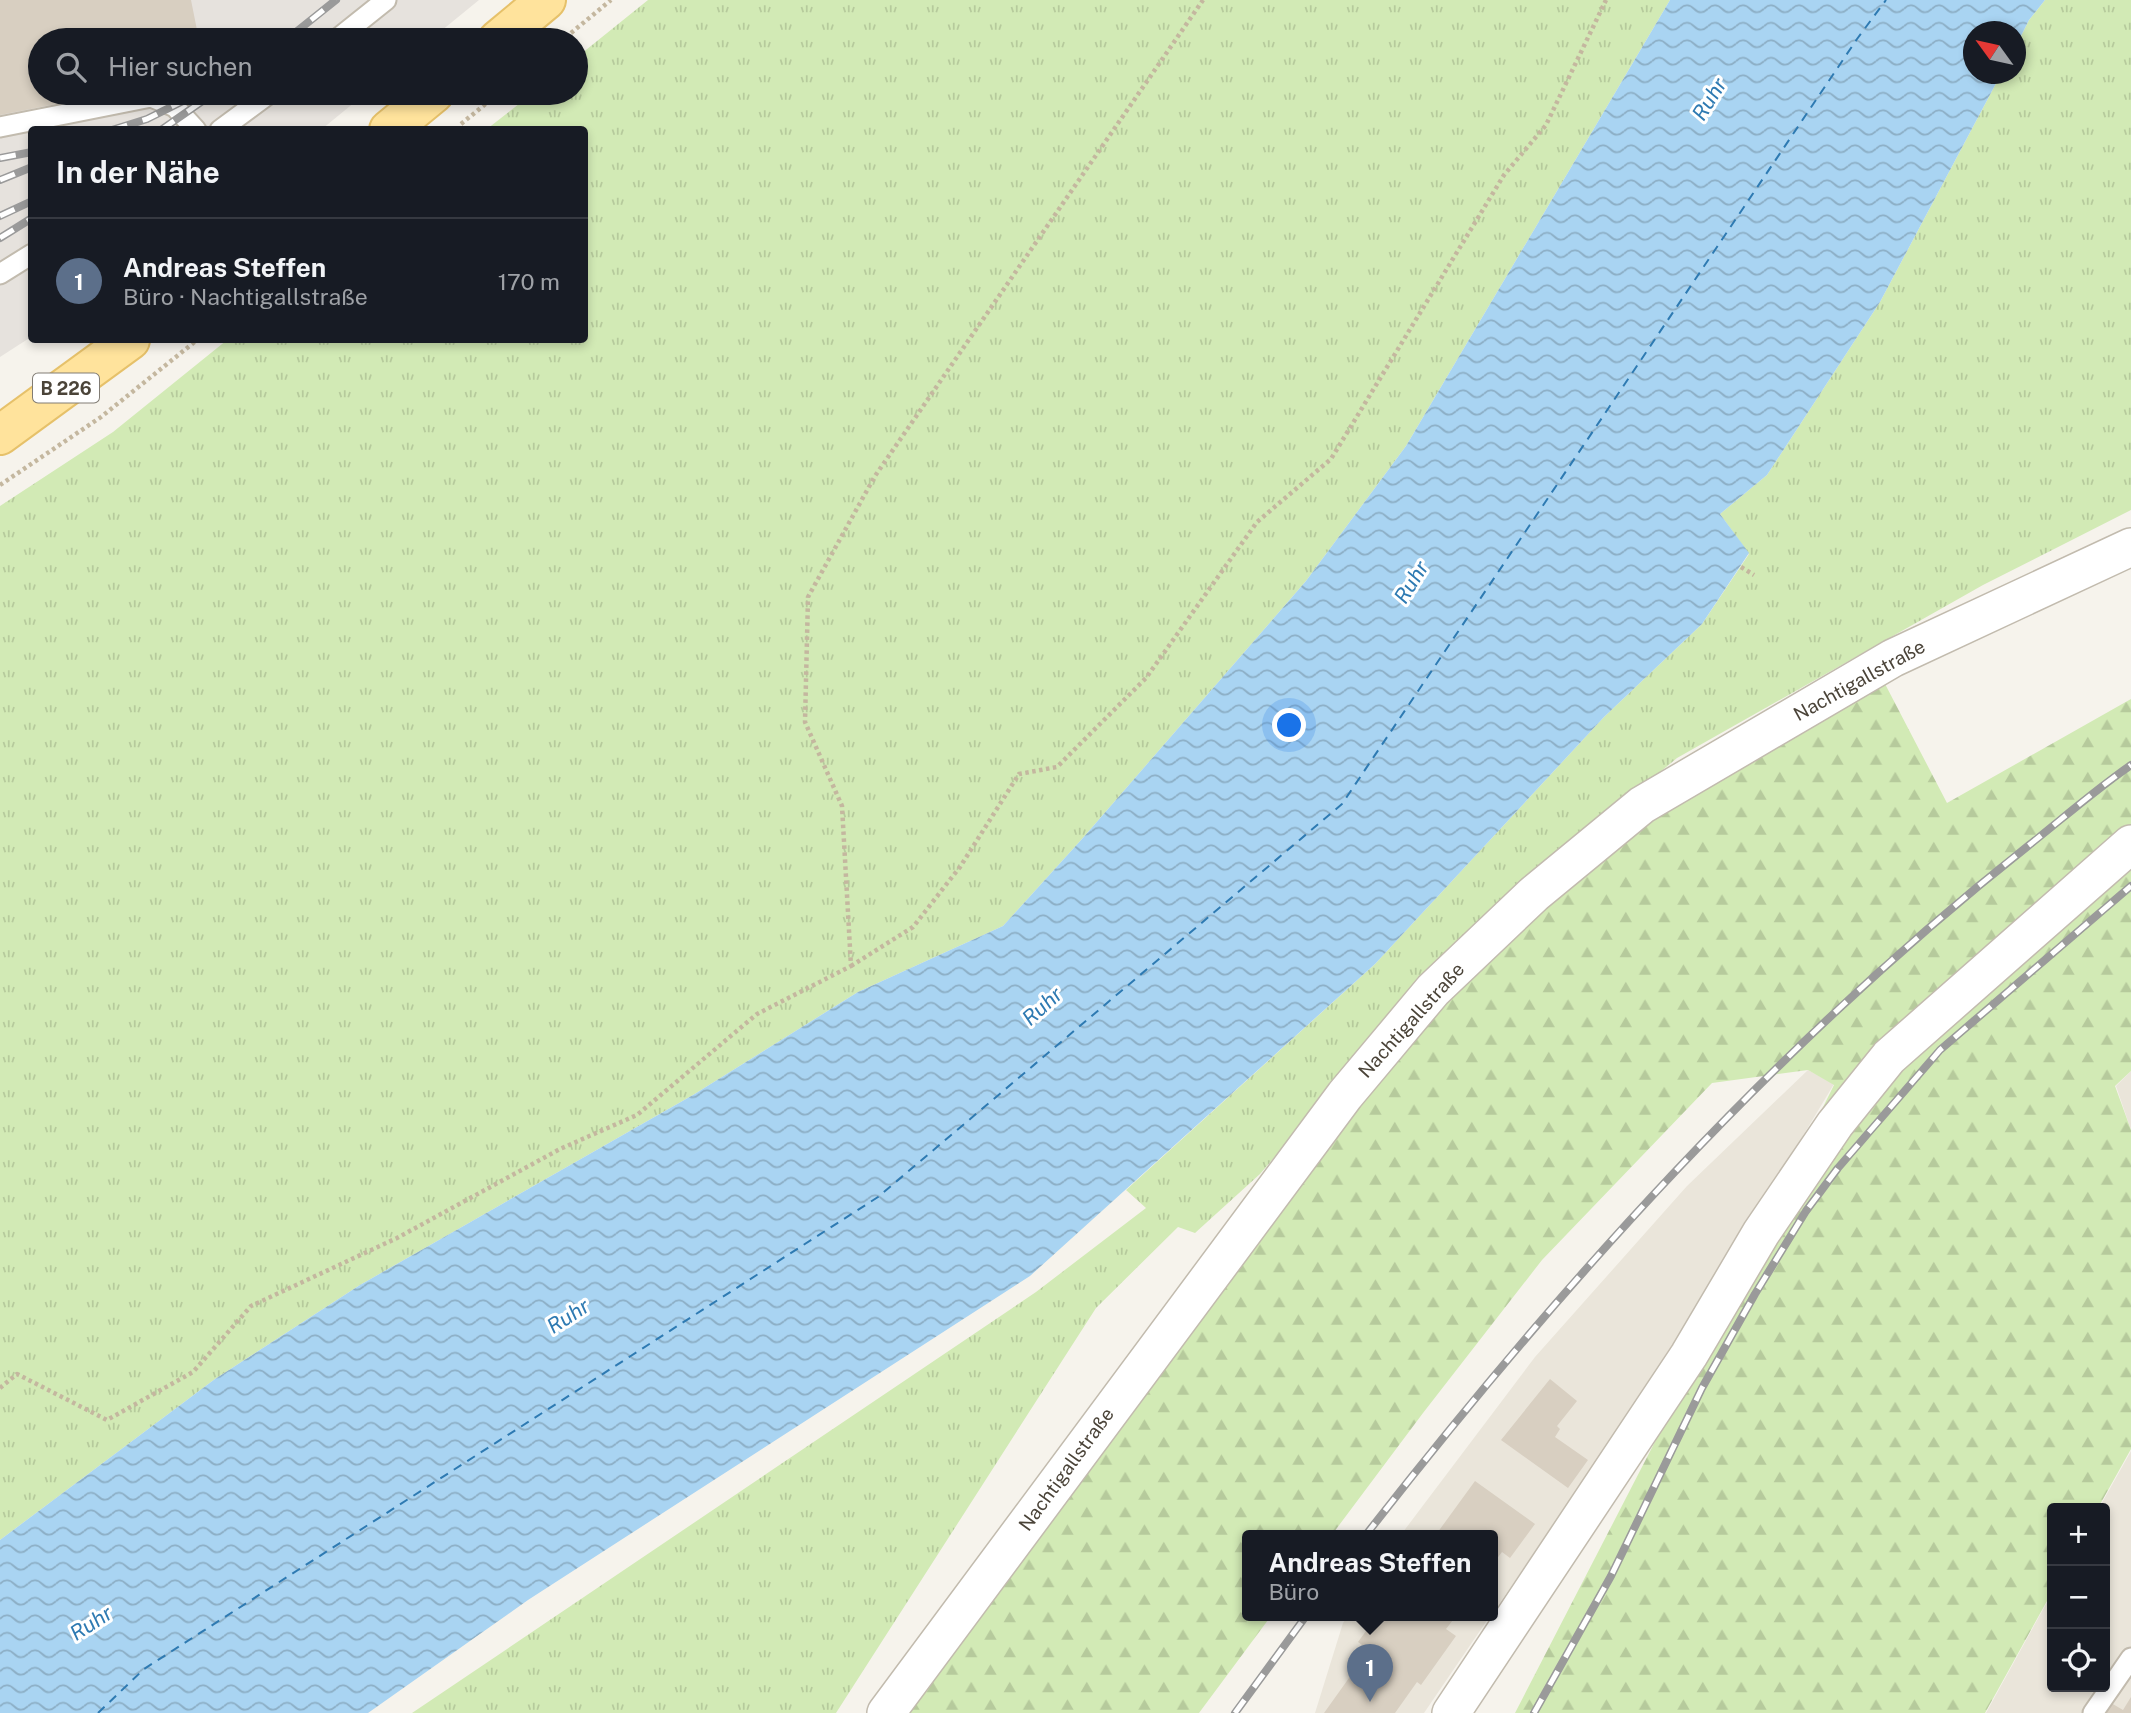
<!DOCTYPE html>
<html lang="de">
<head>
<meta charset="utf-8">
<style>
  body { margin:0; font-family:"Public Sans",sans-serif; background:#242831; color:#f1f3f6 }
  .controls { position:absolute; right:21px; bottom:21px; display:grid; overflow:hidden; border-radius:7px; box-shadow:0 4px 10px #0003 }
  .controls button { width:63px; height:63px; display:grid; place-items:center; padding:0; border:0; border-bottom:2px solid #363941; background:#171b24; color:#f1f3f6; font:35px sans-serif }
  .compass { position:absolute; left:1963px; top:21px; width:63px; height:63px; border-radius:50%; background:#171b24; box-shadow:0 4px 10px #0003; rotate:303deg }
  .you { position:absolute; left:1290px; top:726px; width:24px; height:24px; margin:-18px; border:5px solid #fff; border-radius:50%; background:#1a73e8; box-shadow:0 0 0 10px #1a73e833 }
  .badge { display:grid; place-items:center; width:46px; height:46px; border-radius:50%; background:#1a73e8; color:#fff; font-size:23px; font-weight:700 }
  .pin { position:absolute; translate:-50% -58px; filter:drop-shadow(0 2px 4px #0008) }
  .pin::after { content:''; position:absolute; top:37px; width:24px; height:21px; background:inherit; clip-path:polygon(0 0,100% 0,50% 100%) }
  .popup { position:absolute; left:1242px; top:1530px; width:256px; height:91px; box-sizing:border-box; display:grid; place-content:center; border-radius:7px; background:#171b24; filter:drop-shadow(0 2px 5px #0005); font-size:23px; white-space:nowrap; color:#9ea1a6 }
  .popup b { font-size:26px; color:#f1f3f6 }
  .popup::after { content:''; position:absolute; left:50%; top:100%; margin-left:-14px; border:14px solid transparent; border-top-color:#171b24 }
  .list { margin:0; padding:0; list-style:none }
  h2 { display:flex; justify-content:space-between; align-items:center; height:91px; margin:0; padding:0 28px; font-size:30px }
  h2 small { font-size:23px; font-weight:400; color:#9ea1a6 }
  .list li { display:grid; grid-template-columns:46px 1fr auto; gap:21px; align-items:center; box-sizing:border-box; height:126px; padding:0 28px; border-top:2px solid #363941 }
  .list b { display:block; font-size:26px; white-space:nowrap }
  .list p { margin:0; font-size:23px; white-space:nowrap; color:#9ea1a6 }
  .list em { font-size:23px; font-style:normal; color:#9ea1a6 }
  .icon { flex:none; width:38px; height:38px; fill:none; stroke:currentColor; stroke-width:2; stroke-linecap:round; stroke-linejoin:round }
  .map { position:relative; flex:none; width:2131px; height:1713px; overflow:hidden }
  .search { position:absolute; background:#171b24; box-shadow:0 4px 10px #0003; left:28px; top:28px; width:560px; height:77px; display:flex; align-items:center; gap:18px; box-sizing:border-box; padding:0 24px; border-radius:38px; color:#9ea1a6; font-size:26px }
  .panel { position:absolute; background:#171b24; box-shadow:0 4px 10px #0003; left:28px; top:126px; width:560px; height:217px; border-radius:7px }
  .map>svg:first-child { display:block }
  .residential { fill:#eae5da }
  .industrial { fill:#e6e2dd }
  .grass { fill:url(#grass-tufts) }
  .forest { fill:url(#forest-firs) }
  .water { fill:url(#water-waves) }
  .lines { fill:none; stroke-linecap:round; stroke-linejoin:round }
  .ferry { stroke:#2e7ab2; stroke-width:2; stroke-dasharray:9 7; stroke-linecap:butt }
  .building { fill:#d8cfc1 }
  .lane-casing { stroke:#c2bbae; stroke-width:23 }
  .street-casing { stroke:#c2bbae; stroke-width:40 }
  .primary-casing { stroke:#e6c16a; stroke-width:42 }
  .path { stroke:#c4b79f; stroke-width:4.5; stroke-dasharray:3.5 3.5; stroke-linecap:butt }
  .lane { stroke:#fff; stroke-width:19 }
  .street { stroke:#fff; stroke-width:37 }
  .primary { stroke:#ffe39c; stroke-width:38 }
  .rail-casing { stroke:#9a9a9a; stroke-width:8 }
  .rail { stroke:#fff; stroke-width:5; stroke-dasharray:16; stroke-linecap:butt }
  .labels { text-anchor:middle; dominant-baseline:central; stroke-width:6; stroke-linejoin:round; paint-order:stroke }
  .shield { fill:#fff; stroke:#817c74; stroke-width:2 }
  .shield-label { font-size:18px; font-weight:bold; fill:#4b4439 }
  .street-label { font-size:19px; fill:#4b4439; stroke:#fff }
  .water-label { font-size:21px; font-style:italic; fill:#2e7ab2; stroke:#fff }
</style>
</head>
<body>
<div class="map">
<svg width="2131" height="1713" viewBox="0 0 2131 1713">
  <defs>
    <pattern id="grass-tufts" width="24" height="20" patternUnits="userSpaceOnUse" patternTransform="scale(1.75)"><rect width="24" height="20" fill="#d2eab5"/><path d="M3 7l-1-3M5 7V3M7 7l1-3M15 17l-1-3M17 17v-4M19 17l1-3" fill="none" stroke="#b6ca9c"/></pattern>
    <pattern id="forest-firs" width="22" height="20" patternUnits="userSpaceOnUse" patternTransform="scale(1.75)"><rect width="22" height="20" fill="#d2eab5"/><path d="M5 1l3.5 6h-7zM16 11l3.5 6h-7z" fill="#b6ca9c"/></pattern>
    <pattern id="water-waves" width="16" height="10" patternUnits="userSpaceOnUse" patternTransform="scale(1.75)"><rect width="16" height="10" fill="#a9d4f2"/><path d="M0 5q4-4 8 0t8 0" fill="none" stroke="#8caec5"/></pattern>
  </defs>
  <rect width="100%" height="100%" fill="#f6f3ec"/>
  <path class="residential" d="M1808,1070L1834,1084L1685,1332L1493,1613L1492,1536H1400L1535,1357L1687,1186Z
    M2131,1071V1130L2116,1086Z
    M2131,1451V1713H1986L2052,1593V1687H2105V1508H2099Z
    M1348,1616H1490L1424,1713H1315L1343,1623Z"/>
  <path class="industrial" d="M0,0H479L430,40H40V93H366L322,129L32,130L31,337L0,357Z"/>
  <path class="grass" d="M648,0H1670L1406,446L1306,581L1082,839L1003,926L858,992L693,1095L360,1285L215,1379L0,1540V506L113,432L227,340H584V130L487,129L533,93H576V58Z
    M2045,0H2131V510L1983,585L1677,758L1470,929L1260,1174L1195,1233L1178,1227L1096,1308L836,1713H412L1036,1292L1146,1208L1126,1190L1375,964L1604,717L1702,624L1749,554L1720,514L1767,475L1880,302L2001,74H2016V46L2029,20Z"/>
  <path class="forest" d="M1884,682L1947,803L2131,699V1071L2115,1086L2131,1130V1449L2098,1508H2052V1592L1985,1713H1515L1691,1372L1834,1085L1808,1070L1712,1083L1542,1260L1423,1413L1331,1536H1248V1616H1271L1199,1713H902L1344,1114L1479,965L1650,816Z"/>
  <path class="water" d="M1670,0H2045L2029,20L2016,46V32H1974V74H2001L1880,302L1767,475L1720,514L1749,553L1702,624L1604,717L1375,964L1030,1276L528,1600L368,1713H0V1540L215,1379L360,1285L693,1095L858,992L1003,926L1082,839L1306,581L1406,446Z"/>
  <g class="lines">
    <path class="ferry" d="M98,1713L144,1669L878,1197L1342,804L1857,39L1886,0"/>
  </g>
  <path class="building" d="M0,0H191L199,40H40V93L107,94L0,115Z
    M1550,1379L1577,1401L1557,1426L1560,1429L1555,1437L1588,1460L1568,1488L1501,1440Z
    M1475,1481L1535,1524L1510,1558L1502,1552L1492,1565V1536H1435Z
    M1377,1616H1456L1446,1629L1456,1636L1421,1685L1417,1682L1395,1713H1324L1369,1650L1358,1642Z
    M2131,1697V1713H2098L2106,1700L2123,1710Z"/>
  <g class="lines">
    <defs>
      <path id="lane" d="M336,40L386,0
        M0,127L151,97L175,107L196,130
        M220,130L270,93
        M0,274L32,254
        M2093,1713L2131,1658"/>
      <path id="street" d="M886,1713L1345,1095L1433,990L1534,894L1642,805L1893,658L2131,547
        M1451,1713L1689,1355L1761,1233L1835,1124L1889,1057L2131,844"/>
      <path id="primary" d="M498,40L546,0
        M389,130L434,93
        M0,435L130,340"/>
    </defs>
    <use href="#lane" class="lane-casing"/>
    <use href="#street" class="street-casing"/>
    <use href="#primary" class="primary-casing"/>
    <path class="path" d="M571,33L611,0
      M461,124L499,93
      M0,485L101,417L197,340
      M1741,567L1754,575
      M851,966L913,927L960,867L1019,774L1057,767L1146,678L1257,522L1331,459L1504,175L1546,125L1606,0
      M0,1388L17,1374L107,1420L193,1372L251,1306L397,1238L560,1149L637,1115L757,1014L851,966L842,806L805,722L808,597L875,476L1203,0"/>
    <use href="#lane" class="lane"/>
    <use href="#street" class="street"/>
    <use href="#primary" class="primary"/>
    <defs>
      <path id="rail" d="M286,40L336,0
        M112,130L147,119L199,93
        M161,130L214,93
        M0,158L32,152
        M0,180L32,167
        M0,216L32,201
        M0,238L32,218
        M1365,1536C1564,1281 1774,1047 2028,846C2062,819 2095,790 2131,765
        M1235,1713L1306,1616
        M1534,1713L1611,1576L1702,1388L1755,1294L1806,1211L1838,1168L1940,1050L2131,886"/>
    </defs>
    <use href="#rail" class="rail-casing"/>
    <use href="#rail" class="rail"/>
  </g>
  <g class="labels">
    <rect class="shield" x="33" y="373.5" width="66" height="29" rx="5"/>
    <g class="shield-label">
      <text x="66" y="388">B 226</text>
    </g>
    <g class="street-label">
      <text transform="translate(1859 680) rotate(-29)">Nachtigallstraße</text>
      <text transform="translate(1411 1020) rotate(-48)">Nachtigallstraße</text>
      <text transform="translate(1066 1469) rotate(-54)">Nachtigallstraße</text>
    </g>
    <g class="water-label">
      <text transform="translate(1709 99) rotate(-58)">Ruhr</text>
      <text transform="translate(1411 582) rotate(-58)">Ruhr</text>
      <text transform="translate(1042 1006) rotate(-42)">Ruhr</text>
      <text transform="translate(568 1316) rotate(-33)">Ruhr</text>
      <text transform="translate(91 1623) rotate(-33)">Ruhr</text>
    </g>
  </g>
</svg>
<div class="controls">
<button>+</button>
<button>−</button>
<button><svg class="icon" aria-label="locate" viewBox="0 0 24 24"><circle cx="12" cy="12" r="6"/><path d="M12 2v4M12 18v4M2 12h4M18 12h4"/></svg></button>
</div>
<svg class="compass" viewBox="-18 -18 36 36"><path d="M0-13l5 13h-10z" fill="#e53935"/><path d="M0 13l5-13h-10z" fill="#9ea1a6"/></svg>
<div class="you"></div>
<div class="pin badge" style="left:1370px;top:1702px;background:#5c6f8a">1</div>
<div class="popup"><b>Andreas Steffen</b>Büro</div>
<div class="search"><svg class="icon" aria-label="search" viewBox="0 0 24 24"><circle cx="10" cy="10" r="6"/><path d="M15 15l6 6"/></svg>Hier suchen</div>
<section class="panel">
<h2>In der Nähe<small></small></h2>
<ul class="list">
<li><span class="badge" style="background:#5c6f8a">1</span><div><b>Andreas Steffen</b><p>Büro · Nachtigallstraße</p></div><em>170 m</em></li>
</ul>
</section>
</div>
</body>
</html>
